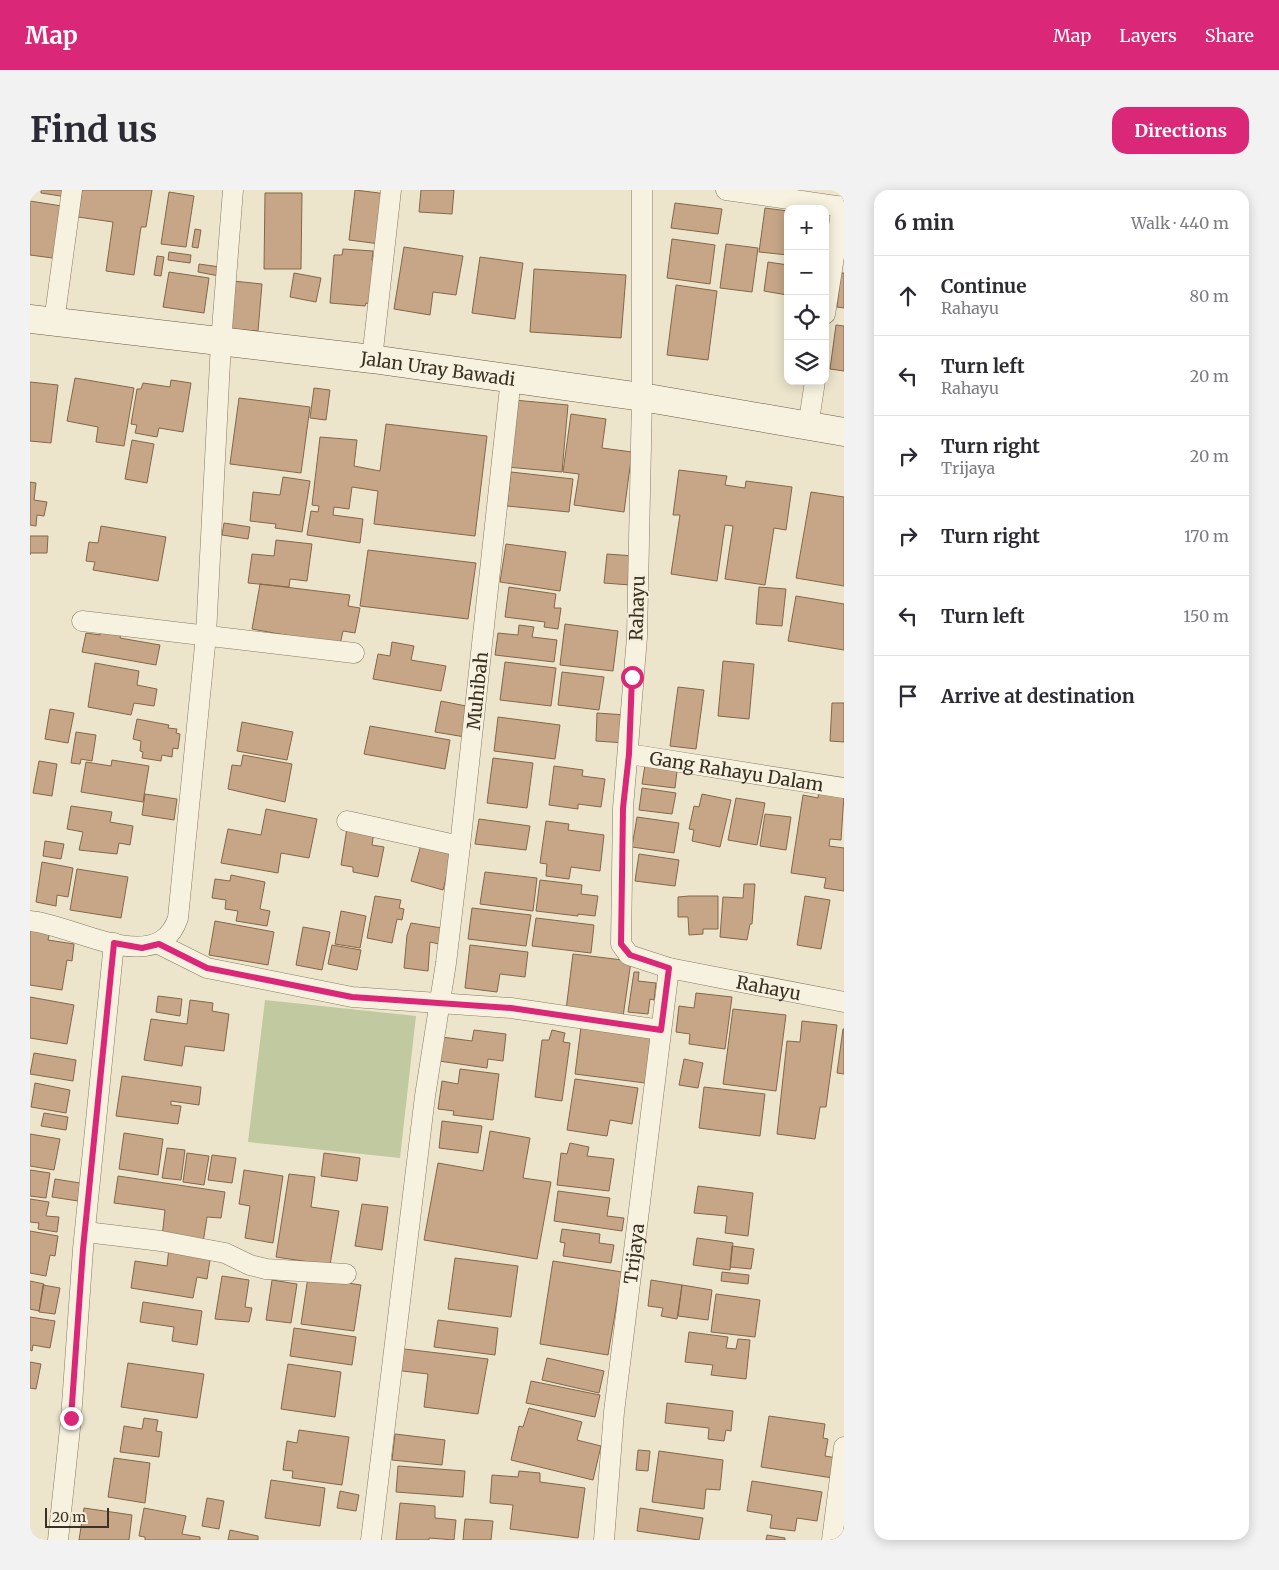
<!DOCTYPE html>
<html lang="en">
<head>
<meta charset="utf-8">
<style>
  body { margin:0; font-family:Merriweather,serif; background:#f2f2f3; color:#2b2b33 }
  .controls { position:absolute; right:15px; top:15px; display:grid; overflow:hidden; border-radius:10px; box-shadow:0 2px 12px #0003 }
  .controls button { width:45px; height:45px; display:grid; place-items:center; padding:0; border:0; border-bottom:1px solid #e1e1e2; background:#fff; color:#2b2b33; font:25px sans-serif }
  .scale { position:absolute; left:15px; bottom:12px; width:64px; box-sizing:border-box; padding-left:5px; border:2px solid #3a3023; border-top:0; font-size:14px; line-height:18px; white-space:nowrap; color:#3a3023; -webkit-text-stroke:4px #f4eedb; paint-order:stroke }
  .stop { position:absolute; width:15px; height:15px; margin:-11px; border:4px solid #db2777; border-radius:50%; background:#fff }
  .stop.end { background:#db2777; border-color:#fff; box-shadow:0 1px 5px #0008 }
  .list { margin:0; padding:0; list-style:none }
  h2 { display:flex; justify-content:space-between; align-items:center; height:65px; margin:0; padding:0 20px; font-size:21px }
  h2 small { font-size:16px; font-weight:400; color:#7c7c81 }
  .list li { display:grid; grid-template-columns:32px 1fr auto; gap:15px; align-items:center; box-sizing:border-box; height:80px; padding:0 20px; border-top:1px solid #e1e1e2 }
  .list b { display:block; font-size:19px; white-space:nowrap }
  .list p { margin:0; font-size:16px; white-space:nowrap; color:#7c7c81 }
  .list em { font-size:16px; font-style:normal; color:#7c7c81 }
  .icon { flex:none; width:28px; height:28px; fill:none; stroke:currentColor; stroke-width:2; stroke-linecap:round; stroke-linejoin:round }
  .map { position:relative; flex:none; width:814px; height:1350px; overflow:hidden; border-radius:15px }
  header { display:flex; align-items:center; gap:30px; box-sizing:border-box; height:70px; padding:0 25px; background:#db2777; color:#fff }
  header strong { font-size:24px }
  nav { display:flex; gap:28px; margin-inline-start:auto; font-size:18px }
  .intro { display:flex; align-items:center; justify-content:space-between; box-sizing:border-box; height:120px; padding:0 30px }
  h1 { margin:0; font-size:35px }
  .button { padding:12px 22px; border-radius:15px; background:#db2777; color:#fff; font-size:18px; font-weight:700 }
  main { display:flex; gap:30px; padding:0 30px }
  aside { flex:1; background:#fff; border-radius:15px; box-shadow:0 2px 12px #0003 }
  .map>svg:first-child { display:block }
  .green { fill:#c1c9a0 }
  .building { fill:#c6a686; stroke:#846649 }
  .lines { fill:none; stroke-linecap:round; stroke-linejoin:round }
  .street-casing { stroke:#877961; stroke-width:21 }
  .secondary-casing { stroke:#6a5a44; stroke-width:29 }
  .street { stroke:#f7f2df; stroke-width:20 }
  .secondary { stroke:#f7f2df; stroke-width:28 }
  .route { stroke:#db2777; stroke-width:6 }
  .labels { text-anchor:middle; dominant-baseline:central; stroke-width:4; stroke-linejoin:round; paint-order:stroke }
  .street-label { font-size:18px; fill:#3a3023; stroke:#f4eedb }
</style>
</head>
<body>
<header>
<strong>Map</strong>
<nav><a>Map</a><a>Layers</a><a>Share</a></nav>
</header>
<div class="intro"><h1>Find us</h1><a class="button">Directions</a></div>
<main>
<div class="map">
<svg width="814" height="1350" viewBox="0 0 814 1350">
  <rect width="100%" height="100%" fill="#ece5cc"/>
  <path class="green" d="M235,810L386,826L370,968L218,952Z"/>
  <path class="building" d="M11,0H38L37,7L11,3Z
    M52,0H122L116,37H111L104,85L76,81L83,32L48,27Z
    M325,0L357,4L350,54L319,50Z
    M391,0H424L422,24L389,22Z
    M139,2L164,6L156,57L131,54Z
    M235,3H272L271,79H234Z
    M0,11L38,17L30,69L0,65Z
    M645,13L692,19L688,44L641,38Z
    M735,18L758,21V65L729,62Z
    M165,39L171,40L168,58L162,57Z
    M642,49L685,55L680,94L637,88Z
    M696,54L728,58L722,102L690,98Z
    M374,57L433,66L426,105L403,102L400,125L364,119Z
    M313,59L343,61L342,70H345L341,114L336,113L335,116L300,113L304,65H312Z
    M139,62L161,65L160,73L138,70Z
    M127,66L134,67L131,86L124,85Z
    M450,67L493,73L485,129L442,123Z
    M738,72L758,75L757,105L734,101Z
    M169,74L190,77L189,86L168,82Z
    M504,79L596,85L591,148L500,142Z
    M139,82L179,88L174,123L133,117Z
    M264,83L291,88L286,112L260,107Z
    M811,83H814V118L807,117Z
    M203,91L232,94L228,141L199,139Z
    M646,95L687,101L678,170L637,165Z
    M806,135L814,136V181L800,179Z
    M45,188L104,198L94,256L66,252L68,237L37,231Z
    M141,190L161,193L153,242L129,238L127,247L105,243L107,235L101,234L107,199H111L113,193L140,197Z
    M0,192L28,195L21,253L0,251Z
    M284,198L300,200L296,230L280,228Z
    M209,208L280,217L271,283L200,274Z
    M484,210L538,215L532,282L477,277Z
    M541,224L576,229L572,258L602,262L594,322L544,315L549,284L533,282Z
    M356,234L457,246L445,346L344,334L348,301L322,297L319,319L304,317L303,325L333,329L330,353L277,345L281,321L288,322L289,316L282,315L290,247L327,250L324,276L350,281Z
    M102,250L124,254L117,293L95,289Z
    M649,280L697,286L695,295L715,298L716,291L762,297L756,340L744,338L735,395L695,389L703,336L695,335L687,391L641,384L650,325H643Z
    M481,282L543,289L539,322L477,316Z
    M253,287L280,291L272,342L245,338L246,334L220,331L223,302L250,305Z
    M0,292L6,293L4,310L17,312L14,326L7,325L6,336L0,335Z
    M781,302L814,307V396L766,388Z
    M194,333L220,337L218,349L192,345Z
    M71,336L136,347L128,391L63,380L65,372L56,371L59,352L68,353Z
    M0,346H18L17,363H0V365Z
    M246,350L282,354L277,391L260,389L259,397L218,393L222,364L244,366Z
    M476,354L536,362L530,401L470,392Z
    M338,360L446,373L438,429L330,416Z
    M577,364L604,366L600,395L574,393Z
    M230,394L320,405L318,416L330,418L325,443L313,441L310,455L222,439Z
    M479,397L526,404L524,418H531L528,439L514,437L515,432L475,427Z
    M729,397L756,399L752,436L726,434Z
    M766,406L814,414V460L758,451Z
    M72,434L92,436L90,448L130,455L126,475L52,462L56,443L70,445Z
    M535,434L588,441L583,481L530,475Z
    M489,435L504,437L502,447L527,450L524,472L465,465L468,443L488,445Z
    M362,452L384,456L381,470L416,476L411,501L343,489L348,464L360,466Z
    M693,471L724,474L719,529L688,526Z
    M475,472L526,478L521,516L470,510Z
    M65,473L109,481L107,495L127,499L124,516L104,513L101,525L58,517Z
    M532,482L574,487L569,520L528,515Z
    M648,497L674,500L666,559L640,556Z
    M411,511L441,517L435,547L405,542Z
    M802,513H814V552L800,551Z
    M20,519L44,523L38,553L15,549Z
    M567,523L596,525L595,553L566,551Z
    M468,527L530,535L525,569L464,561Z
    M107,529L139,535L138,538L147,539L146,543L150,544L148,559L143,558L142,567L132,565L131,571L112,568L113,562L110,561L111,551L103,549Z
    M212,532L263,542L257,570L207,561Z
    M340,536L420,550L415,579L334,564Z
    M46,542L66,545L62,571L51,569L50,574L41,573Z
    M213,565L262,574L255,612L198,599L202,575L211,576Z
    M463,568L503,573L497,618L457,613Z
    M616,569L648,573L645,598L612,594Z
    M82,570L119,576L113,612L51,602L56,572L81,576Z
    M9,571L27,574L22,606L3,603Z
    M524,576L553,580L552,586L575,589L571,617L548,614V619L519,615Z
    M612,598L646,603L642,624L609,620Z
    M789,601L814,605L811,650L800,649L799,656L814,658V701L794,698L796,688L761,683L773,605L788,608Z
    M115,604L147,609L144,630L112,625Z
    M672,604L701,610L690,657L662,651L664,640L659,639L664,616L669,617Z
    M706,608L735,613L727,655L698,650Z
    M41,616L82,622L80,632L103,636L100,655L89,653L87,664L49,660L53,642L37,639Z
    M236,619L287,629L279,668L251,663L248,683L191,673L198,639L231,645Z
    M735,624L761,627L756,660L730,656Z
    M607,627L649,633L644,663L602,657Z
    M449,629L500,636L496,660L445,654Z
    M516,631L539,634L538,640L574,645L570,681L541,677L539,689L516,686L517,674L510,673Z
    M317,638L344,642L342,655L354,657L348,687L323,682V677L311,675Z
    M15,651L34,654L31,669L13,666Z
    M392,651L423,660L413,700L381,691Z
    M609,664L649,670L645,696L605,691Z
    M12,672L43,678L38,707L27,705L26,716L6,712Z
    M47,679L98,687L91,728L40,720Z
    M455,682L507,688L503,721L450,714Z
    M201,685L235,692L230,719L240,721L237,736L206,731L208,721L195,719L196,710L182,708L185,689L200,691Z
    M510,690L552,695L551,704L568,706L565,726L548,724V726L506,721Z
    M714,694H725L722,734H720L717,750L690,747L693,707L713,708Z
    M345,706L371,710L369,718L374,719L372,730L367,729L362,753L337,748Z
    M659,706H688V739H673V744L659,745L658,727H648V707Z
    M775,706L800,710L791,759L767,755Z
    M442,718L501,725L496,756L438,749Z
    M311,721L336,726L330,758L305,754Z
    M506,728L564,735L561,763L502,756Z
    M185,731L244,742L238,775L179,765Z
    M381,733L412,738L409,754L400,752L398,781L374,778L377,745Z
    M273,737L300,742L292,780L266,775Z
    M0,738L20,741L18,750L44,754L42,771L37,770L32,800L0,795Z
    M302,755L331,760L327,780L298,774Z
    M440,755L498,762L495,787L470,784L467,802L435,798Z
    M543,764L601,771L593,827L536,820Z
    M604,782H609L608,791L626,793L624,810L620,809L618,824L598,822Z
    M666,803L702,807L695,859L659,854L660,844L646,842L649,816L664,818Z
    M128,806L152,809L150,826L126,822Z
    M0,807L44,815L37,854L0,848Z
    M160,810L183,813L182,821L199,824L194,861L155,856L152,876L114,870L121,829L157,834Z
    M703,819L756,825L746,901L693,894Z
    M772,831L807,835L796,917H790L785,949L747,944L757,851L770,852Z
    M551,837L621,846L615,893L545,884Z
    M813,839H814V884L807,883Z
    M444,840L476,844L473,871L458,869L457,878L409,871L412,847L442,851Z
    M522,840L535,843L533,852L540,853L532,911L505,907L512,850H519Z
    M4,863L46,870L43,891L0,884Z
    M654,869L673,873L668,898L649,895Z
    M430,879L469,884L463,930L423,925L424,921L408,919L412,891L428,894Z
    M92,886L171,897L169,915L141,911V915L151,916L148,934L86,926Z
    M545,889L608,898L602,934L580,930L577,946L537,940Z
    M5,893L40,900L36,923L1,917Z
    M674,897L735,904L730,946L669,938Z
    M14,923L38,927L36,940L11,936Z
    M412,931L452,936L448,963L409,958Z
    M460,941L500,948L493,988L521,992L507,1069L394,1050L408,973L453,981Z
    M94,943L133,949L128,985L89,979Z
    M0,944L30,949L24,980L0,976Z
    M540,953L559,957L557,966L584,969L579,1001L527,995L531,963L537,964Z
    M137,958L155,960L151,990L132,988Z
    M157,963L179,966L174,995L153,992Z
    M294,963L330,968L327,991L291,986Z
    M182,965L206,968L202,993L178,990Z
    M0,980L20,983L16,1008L0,1006Z
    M214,980L253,986L243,1053L215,1048L220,1016L209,1014Z
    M259,984L285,987L281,1017L309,1021L300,1075L246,1067Z
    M88,986L195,1002L191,1028L177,1027L173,1053L132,1047L135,1020L84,1013Z
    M25,989L50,993L48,1011L22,1007Z
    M668,996L723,1003L718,1046L695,1043L697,1026L664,1023Z
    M528,1001L580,1008L577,1026L594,1028L592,1041L524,1031Z
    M0,1009L19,1012L16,1026L29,1027L27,1042L8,1039L9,1033L0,1032Z
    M332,1014L358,1017L352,1060L325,1056Z
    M532,1039L570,1044L569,1053L584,1055L581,1073L533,1066L535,1053L530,1052Z
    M0,1041L28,1046L25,1066L20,1065L16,1086L0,1083Z
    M667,1048L703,1053L700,1080L663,1075Z
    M702,1056L724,1059L721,1079L700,1077Z
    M139,1058L181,1064L177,1089L167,1087L163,1108L101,1098L105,1071L137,1076Z
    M425,1068L488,1076L481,1127L418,1119Z
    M523,1071L592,1082L578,1165L510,1154Z
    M692,1082L719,1085L718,1094L691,1091Z
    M192,1086L219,1090L215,1117L222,1118L219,1132L185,1129Z
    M278,1087L331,1095L324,1141L271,1134Z
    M242,1090L267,1094L261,1133L236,1130Z
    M621,1090L652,1095L647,1129L631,1126L633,1118L618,1116Z
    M0,1091L14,1094L9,1121L0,1119Z
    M13,1095L30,1098L25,1124L9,1122Z
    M652,1095L682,1100L678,1130L648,1126Z
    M686,1104L730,1110L725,1147L681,1142Z
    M113,1112L172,1121L167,1155L142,1151L144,1137L110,1132Z
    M0,1127L25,1131L20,1158L3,1155L2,1161L0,1160Z
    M408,1130L468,1138L465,1165L404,1157Z
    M264,1138L326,1147L322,1175L260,1166Z
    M659,1142L698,1147L696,1158L706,1159L708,1149L720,1150L716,1189L681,1185L683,1175L655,1172Z
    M366,1158L458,1169L448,1224L394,1217L398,1184L364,1180Z
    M517,1168L574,1181L569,1203L512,1190Z
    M0,1172L11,1174L6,1199L0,1198Z
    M98,1173L174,1184L167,1228L91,1217Z
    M258,1174L311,1182L305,1227L251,1219Z
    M501,1191L570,1205L565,1227L496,1213Z
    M637,1213L703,1221L701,1241L696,1240L694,1251L678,1249L679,1238L635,1233Z
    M499,1218L552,1232L547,1250L571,1256L563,1290L481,1270L489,1236L493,1237Z
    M739,1226L795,1234L793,1248L798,1249L795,1266L807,1268L803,1288L731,1277Z
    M114,1228L128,1230L126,1241L132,1242L129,1267L90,1262L94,1236L112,1239Z
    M269,1240L319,1247L312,1295L262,1288L263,1281L253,1280L257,1251L267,1253Z
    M365,1244L415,1250L412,1275L362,1270Z
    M608,1260L620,1261L618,1281L606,1280Z
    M629,1261L693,1270L690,1300L676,1299L674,1319L622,1312Z
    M84,1268L120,1273L115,1313L78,1307Z
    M368,1276L435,1281L433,1307L366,1302Z
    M489,1281L510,1283V1292L555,1298L548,1348L480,1339L483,1315L460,1313L462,1285L488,1287Z
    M241,1290L295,1298L290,1336L235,1328Z
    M722,1291L792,1302L787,1331L767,1328L765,1341L740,1338L742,1325L717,1321Z
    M310,1301L329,1305L326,1321L307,1318Z
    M177,1308L194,1311L189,1339L172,1336Z
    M370,1313L405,1316V1328L426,1330L424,1350L399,1348V1350H366Z
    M54,1318L102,1325L99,1350H49Z
    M114,1318L156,1326L152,1344L170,1347V1350H115V1347L109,1346Z
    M610,1318L673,1328L669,1350L607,1341Z
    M435,1329L463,1331L461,1350H433Z
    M200,1340L228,1346V1350H198Z
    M737,1345L755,1348V1350H736Z"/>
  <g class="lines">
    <defs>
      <g id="street">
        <path id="s1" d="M612,0V207L607,447L593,618L591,754L599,765L639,778L814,812"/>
        <path d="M696,0L814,17"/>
        <path d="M795,124L812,16"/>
        <path d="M24,132L42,0"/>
        <path d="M342,169L361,0"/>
        <path d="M778,237L785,191"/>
        <path d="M52,431L324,463"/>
        <path id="s2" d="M599,564L814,598"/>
        <path d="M317,631L430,656"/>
        <path d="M0,731C42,734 128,789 148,728L176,445L191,152L203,0"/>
        <path d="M129,754L177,778L322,807L481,818L631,840"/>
        <path d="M56,1042L131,1051L195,1063L220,1075L236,1079L316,1084"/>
        <path d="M28,1350L41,1229L53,1059L84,753"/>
        <path id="s3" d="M341,1350L395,906L416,773L430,656L481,188"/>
        <path id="s4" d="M574,1350L584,1222L639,778"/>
        <path d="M802,1350L814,1257"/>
      </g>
      <g id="secondary">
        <path id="s5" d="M0,129L342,169L612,207L814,242"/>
      </g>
    </defs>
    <use href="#street" class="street-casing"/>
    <use href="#secondary" class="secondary-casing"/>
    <use href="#street" class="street"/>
    <use href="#secondary" class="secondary"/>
  </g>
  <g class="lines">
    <path class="route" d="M41,1228L53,1059L84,753L112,758L129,754L177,778L322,807L481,818L631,840L639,778L600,765L591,754L593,618L599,564L602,487"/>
  </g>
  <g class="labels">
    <g class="street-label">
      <text stroke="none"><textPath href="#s5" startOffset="411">Jalan Uray Bawadi</textPath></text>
      <text transform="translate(607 418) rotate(-88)">Rahayu</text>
      <text stroke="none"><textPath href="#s3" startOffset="856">Muhibah</textPath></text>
      <text stroke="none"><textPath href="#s2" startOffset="109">Gang Rahayu Dalam</textPath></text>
      <text stroke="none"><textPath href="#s1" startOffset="912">Rahayu</textPath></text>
      <text stroke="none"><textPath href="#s4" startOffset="288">Trijaya</textPath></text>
    </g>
  </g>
</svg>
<div class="controls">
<button>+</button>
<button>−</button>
<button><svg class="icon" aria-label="locate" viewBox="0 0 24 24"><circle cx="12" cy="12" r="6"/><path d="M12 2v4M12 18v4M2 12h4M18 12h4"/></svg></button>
<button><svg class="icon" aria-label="layers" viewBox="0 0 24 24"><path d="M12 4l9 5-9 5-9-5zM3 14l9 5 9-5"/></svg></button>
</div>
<div class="scale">20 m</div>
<div class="stop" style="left:602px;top:487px"></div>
<div class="stop end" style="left:41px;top:1228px"></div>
</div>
<aside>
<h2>6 min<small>Walk · 440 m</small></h2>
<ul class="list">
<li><svg class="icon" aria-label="ahead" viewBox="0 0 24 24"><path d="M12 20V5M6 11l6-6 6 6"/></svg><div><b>Continue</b><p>Rahayu</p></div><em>80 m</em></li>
<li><svg class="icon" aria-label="left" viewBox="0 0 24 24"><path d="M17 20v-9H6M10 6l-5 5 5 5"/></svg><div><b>Turn left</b><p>Rahayu</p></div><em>20 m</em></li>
<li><svg class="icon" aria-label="right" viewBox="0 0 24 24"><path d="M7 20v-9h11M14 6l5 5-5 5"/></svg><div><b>Turn right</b><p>Trijaya</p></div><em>20 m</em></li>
<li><svg class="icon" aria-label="right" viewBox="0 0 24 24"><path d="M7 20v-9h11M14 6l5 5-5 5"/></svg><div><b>Turn right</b></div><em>170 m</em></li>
<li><svg class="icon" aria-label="left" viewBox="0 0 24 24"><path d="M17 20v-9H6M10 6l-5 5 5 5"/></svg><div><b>Turn left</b></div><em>150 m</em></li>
<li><svg class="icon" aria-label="arrive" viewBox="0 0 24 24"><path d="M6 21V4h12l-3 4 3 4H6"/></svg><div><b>Arrive at destination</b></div></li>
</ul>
</aside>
</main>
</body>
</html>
